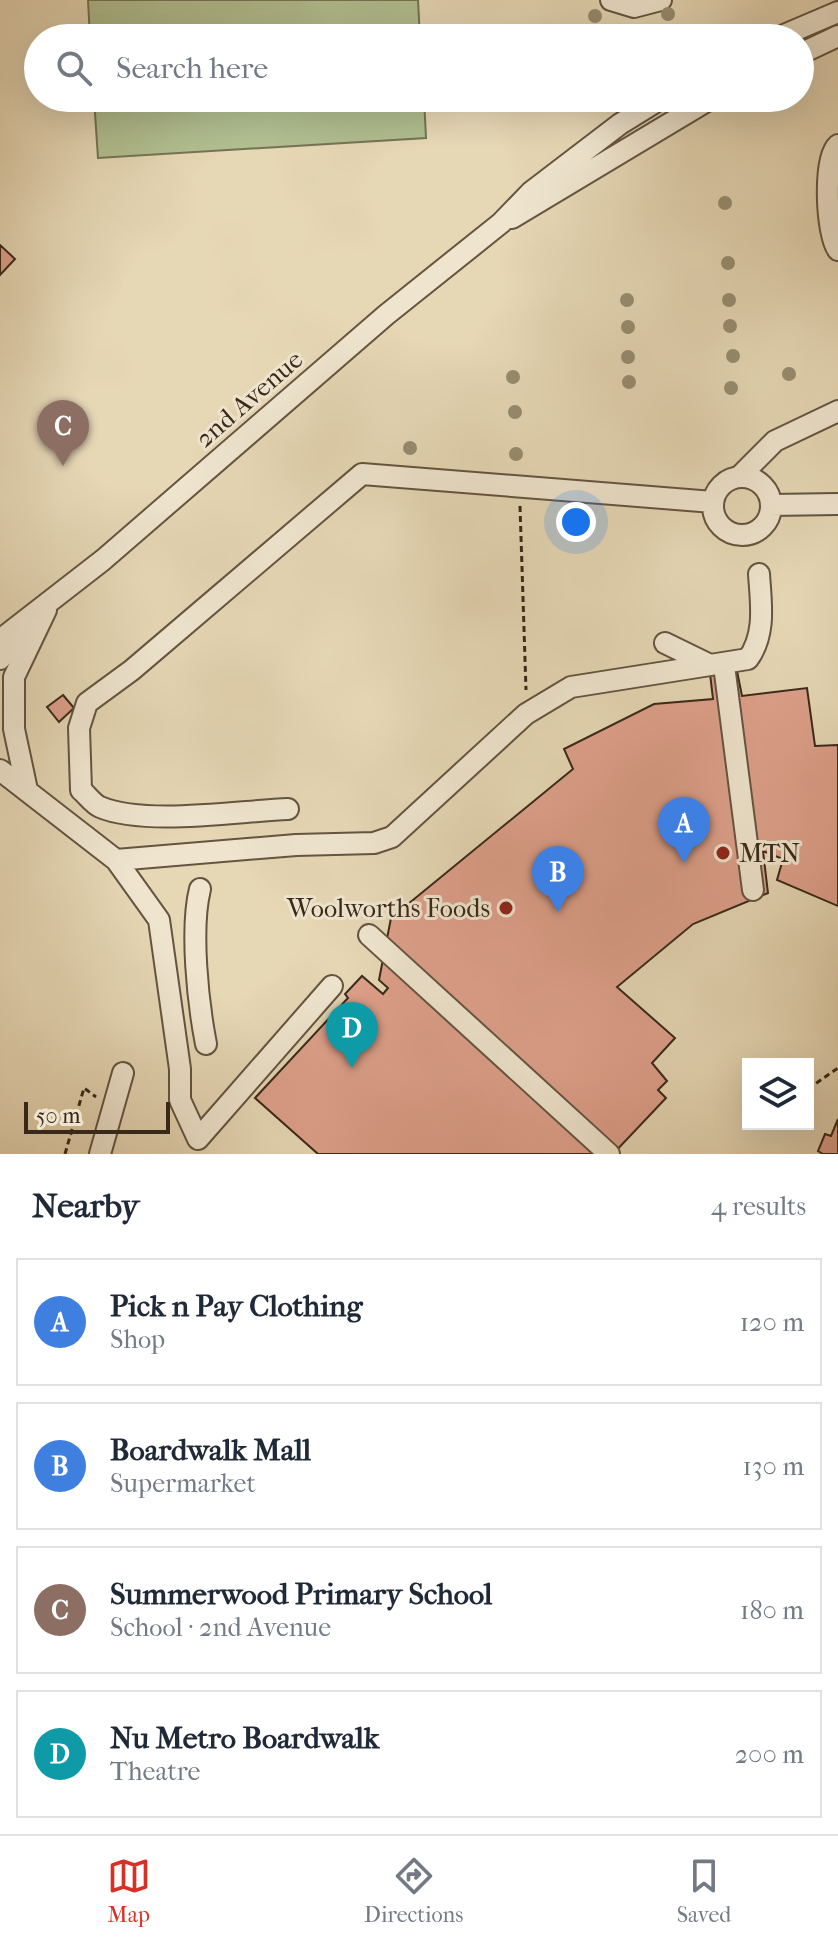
<!DOCTYPE html>
<html lang="en">
<head>
<meta charset="utf-8">
<style>
  body { margin:0; font-family:"IM FELL French Canon",serif; background:#f6f6f7; color:#1f2937 }
  .controls { position:absolute; right:24px; bottom:24px; display:grid; overflow:hidden; border-radius:0px; box-shadow:0 8px 32px #0002 }
  .controls button { width:72px; height:72px; display:grid; place-items:center; padding:0; border:0; border-bottom:2px solid #e0e1e3; background:#fff; color:#1f2937; font:40px sans-serif }
  .scale { position:absolute; left:24px; bottom:20px; width:146px; box-sizing:border-box; padding-left:8px; border:4px solid #382919; border-top:0; font-size:22px; line-height:28px; white-space:nowrap; color:#382919; -webkit-text-stroke:6px #efe5cf; paint-order:stroke }
  .you { position:absolute; left:576px; top:522px; width:28px; height:28px; margin:-20px; border:6px solid #fff; border-radius:50%; background:#1a73e8; box-shadow:0 0 0 12px #1a73e833 }
  .badge { display:grid; place-items:center; width:52px; height:52px; border-radius:50%; background:#d93025; color:#fff; font-size:26px; font-weight:700 }
  .pin { position:absolute; translate:-50% -66px; filter:drop-shadow(0 2px 4px #0008) }
  .pin::after { content:''; position:absolute; top:42px; width:28px; height:24px; background:inherit; clip-path:polygon(0 0,100% 0,50% 100%) }
  .list { margin:0; padding:0; list-style:none }
  h2 { display:flex; justify-content:space-between; align-items:center; height:104px; margin:0; padding:0 32px; font-size:34px }
  h2 small { font-size:26px; font-weight:400; color:#747a83 }
  .list li { display:grid; grid-template-columns:52px 1fr auto; gap:24px; align-items:center; box-sizing:border-box; height:128px; margin:0 16px 16px; padding:0 16px; border:2px solid #e0e1e3; border-radius:0px }
  .list b { display:block; font-size:30px; white-space:nowrap }
  .list p { margin:0; font-size:26px; white-space:nowrap; color:#747a83 }
  .list em { font-size:26px; font-style:normal; color:#747a83 }
  .icon { flex:none; width:44px; height:44px; fill:none; stroke:currentColor; stroke-width:2; stroke-linecap:round; stroke-linejoin:round }
  .map { position:relative; flex:none; width:838px; height:1154px; overflow:hidden }
  .search { position:absolute; background:#fff; box-shadow:0 8px 32px #0002; left:24px; right:24px; top:24px; height:88px; display:flex; align-items:center; gap:20px; box-sizing:border-box; padding:0 28px; border-radius:44px; color:#747a83; font-size:30px }
  .sheet { height:680px; background:#fff }
  nav { display:flex; justify-content:space-around; align-items:center; box-sizing:border-box; height:112px; border-top:2px solid #e0e1e3; background:#fff; font-size:22px; color:#747a83 }
  nav a { display:grid; justify-items:center; gap:4px }
  nav .on { color:#d93025 }
  .map>svg:first-child { display:block }
  .green { fill:#b1bf91; stroke:#747455; stroke-width:2 }
  .building { fill:#dea08b; stroke:#382919; stroke-width:2 }
  .lines { fill:none; stroke-linecap:round; stroke-linejoin:round }
  .minor-casing { stroke:#645440; stroke-width:24 }
  .path { stroke:#382919; stroke-width:3; stroke-dasharray:6 4; stroke-linecap:butt }
  .minor { stroke:#efe5cf; stroke-width:20 }
  .tree { fill:#978c70 }
  .poi-dot { fill:#8f2418; stroke:#efe5cf; stroke-width:3 }
  .labels { text-anchor:middle; dominant-baseline:central; stroke-width:6; stroke-linejoin:round; paint-order:stroke }
  .street-label { font-size:26px; fill:#382919; stroke:#efe5cf }
  .poi-label { font-size:26px; fill:#382919; stroke:#efe5cf; text-anchor:start }
</style>
</head>
<body>
<div class="map">
<svg width="838" height="1154" viewBox="0 0 838 1154">
  <rect width="100%" height="100%" fill="#e6d7b5"/>
  <filter id="stains"><feTurbulence type="fractalNoise" baseFrequency=".0025" numOctaves="4"/><feColorMatrix values="0 0 0 0 .2 0 0 0 0 .09 0 0 0 0 .02 0 0 0 .5 -.17"/></filter>
  <radialGradient id="worn" r=".72"><stop offset=".6" stop-color="#630" stop-opacity="0"/><stop offset="1" stop-color="#630" stop-opacity=".3"/></radialGradient>
  <path class="green" d="M88,0H418L420,38H90Z
    M94,98H424L426,138L98,158Z"/>
  <path class="building" d="M0,245L15,259L0,275Z
    M735,661L742,696L807,688L815,746L838,745V906L777,880L783,859L763,851L768,893L693,924L617,987L675,1038L652,1063L667,1081L658,1090L666,1098L613,1154H318L255,1098L348,998L345,994L362,976L383,994L388,988L379,980L391,918L573,769L564,749L654,704L713,699L709,665Z
    M735,661L742,696L807,688L815,746L838,745V906L777,880L783,859L763,851L768,893L693,924L617,987L675,1038L652,1063L667,1081L658,1090L666,1098L613,1154H318L255,1098L348,998L345,994L362,976L383,994L388,988L379,980L391,918L573,769L564,749L654,704L713,699L709,665Z
    M63,695L74,708L59,722L47,707Z
    M838,1119V1154H823L818,1151L825,1134L831,1136Z"/>
  <g class="lines">
    <defs>
      <path id="minor" d="M611,0L634,7L661,0
        M777,38L838,12
        M800,54L838,36
        M838,145C823,158 826,234 838,250
        M512,218L712,98
        M739,477L775,441L838,411
        M713 506a29 29 0 1 1 58 0a29 29 0 1 1-58 0Z
        M771,505L838,504
        M0,640L103,560L386,315L501,223L531,192L620,124L662,98
        M665,643L708,664
        M0,659L21,632
        M725,673L753,890
        M0,770L116,860L159,920L180,1069V1100L198,1139L332,986
        M27,790L14,729V677L46,610
        M288,809C238,811 145,826 100,807C93,804 87,795 81,790L79,728L87,703L132,670L362,474L713,502
        M116,860L296,845L374,843L392,837L526,714L571,687L748,659C766,634 761,604 759,574
        M200,889C190,929 198,1003 206,1044
        M369,935L609,1154
        M100,1154L123,1073"/>
    </defs>
    <use href="#minor" class="minor-casing"/>
    <path class="path" d="M520,506L526,690
      M808,1089L838,1068
      M775,1125L776,1124
      M65,1154L84,1088L96,1097"/>
    <use href="#minor" class="minor"/>
  </g>
  <g class="tree">
    <circle cx="668" cy="14" r="7"/>
    <circle cx="595" cy="16" r="7"/>
    <circle cx="725" cy="203" r="7"/>
    <circle cx="728" cy="263" r="7"/>
    <circle cx="627" cy="300" r="7"/>
    <circle cx="729" cy="300" r="7"/>
    <circle cx="730" cy="326" r="7"/>
    <circle cx="628" cy="327" r="7"/>
    <circle cx="733" cy="356" r="7"/>
    <circle cx="628" cy="357" r="7"/>
    <circle cx="789" cy="374" r="7"/>
    <circle cx="513" cy="377" r="7"/>
    <circle cx="629" cy="382" r="7"/>
    <circle cx="731" cy="388" r="7"/>
    <circle cx="515" cy="412" r="7"/>
    <circle cx="410" cy="448" r="7"/>
    <circle cx="516" cy="454" r="7"/>
  </g>
  <g class="poi-dot">
    <circle cx="723" cy="853" r="8"/>
    <circle cx="506" cy="908" r="8"/>
  </g>
  <g class="labels">
    <g class="street-label">
      <text transform="translate(249 399) rotate(-41)">2nd Avenue</text>
    </g>
    <g class="poi-label">
      <text x="739" y="853">MTN</text>
      <text x="490" y="908" text-anchor="end">Woolworths Foods</text>
    </g>
  </g>
  <rect width="100%" height="100%" filter="url(#stains)"/>
  <rect width="100%" height="100%" fill="url(#worn)"/>
</svg>
<div class="controls">
<button><svg class="icon" aria-label="layers" viewBox="0 0 24 24"><path d="M12 4l9 5-9 5-9-5zM3 14l9 5 9-5"/></svg></button>
</div>
<div class="scale">50 m</div>
<div class="you"></div>
<div class="pin badge" style="left:684px;top:863px;background:#3f7fe0">A</div>
<div class="pin badge" style="left:558px;top:912px;background:#3f7fe0">B</div>
<div class="pin badge" style="left:63px;top:466px;background:#8d6e63">C</div>
<div class="pin badge" style="left:352px;top:1068px;background:#0f9aa8">D</div>
<div class="search"><svg class="icon" aria-label="search" viewBox="0 0 24 24"><circle cx="10" cy="10" r="6"/><path d="M15 15l6 6"/></svg>Search here</div>
</div>
<section class="sheet">
<h2>Nearby<small>4 results</small></h2>
<ul class="list">
<li><span class="badge" style="background:#3f7fe0">A</span><div><b>Pick n Pay Clothing</b><p>Shop</p></div><em>120 m</em></li>
<li><span class="badge" style="background:#3f7fe0">B</span><div><b>Boardwalk Mall</b><p>Supermarket</p></div><em>130 m</em></li>
<li><span class="badge" style="background:#8d6e63">C</span><div><b>Summerwood Primary School</b><p>School · 2nd Avenue</p></div><em>180 m</em></li>
<li><span class="badge" style="background:#0f9aa8">D</span><div><b>Nu Metro Boardwalk</b><p>Theatre</p></div><em>200 m</em></li>
</ul>
</section>
<nav>
<a class="on"><svg class="icon" aria-label="map" viewBox="0 0 24 24"><path d="M3 6l6-2 6 2 6-2v14l-6 2-6-2-6 2zM9 4v14M15 6v14"/></svg>Map</a>
<a><svg class="icon" aria-label="directions" viewBox="0 0 24 24"><path d="M12 3l9 9-9 9-9-9zM9 14v-3h6M13 9l2 2-2 2"/></svg>Directions</a>
<a><svg class="icon" aria-label="saved" viewBox="0 0 24 24"><path d="M7 4h10v16l-5-4-5 4z"/></svg>Saved</a>
</nav>
</body>
</html>
